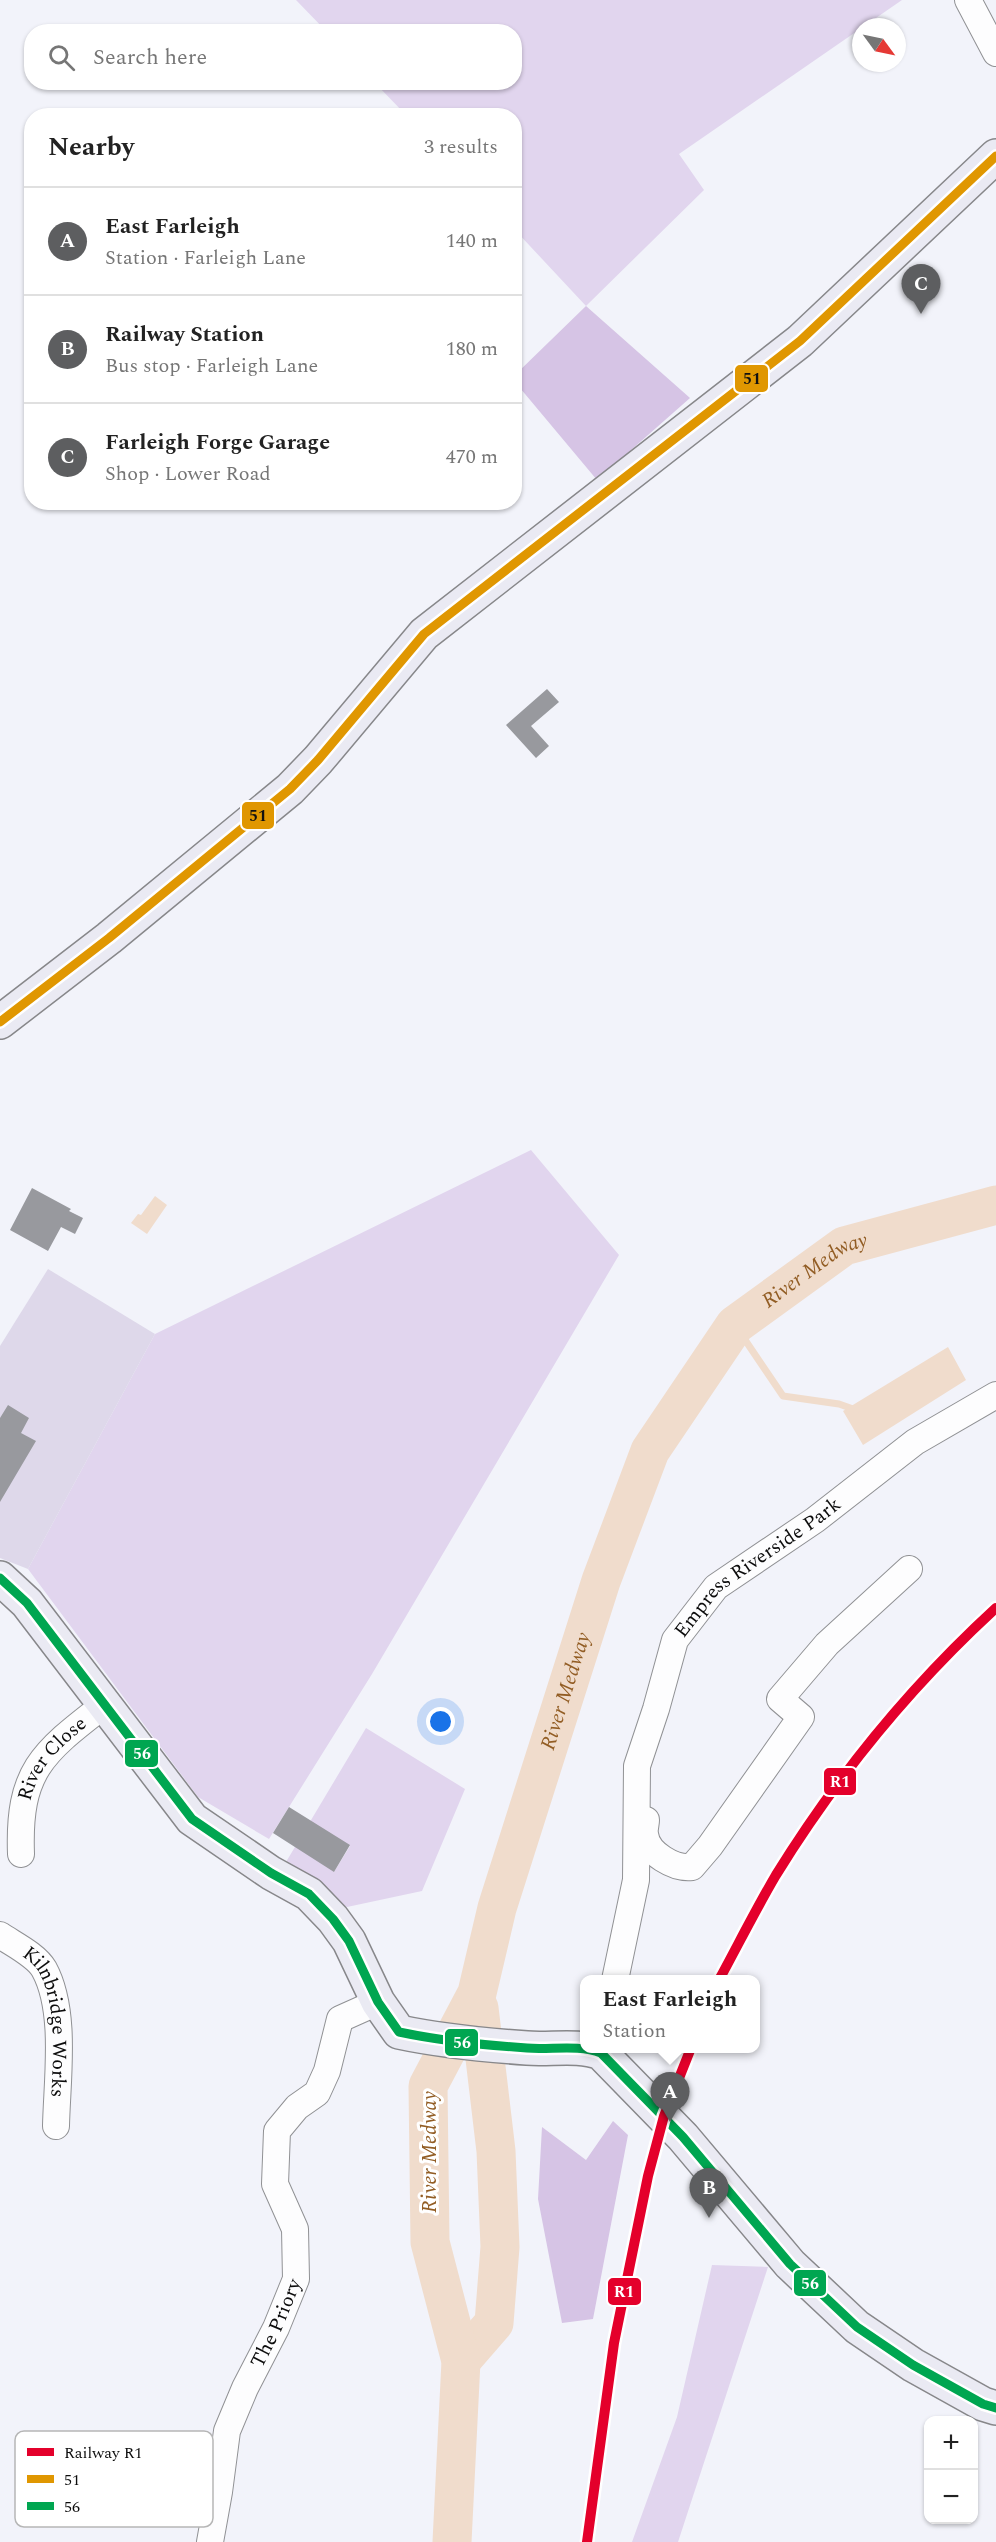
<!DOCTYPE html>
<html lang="en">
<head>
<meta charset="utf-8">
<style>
  body { margin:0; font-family:Spectral,serif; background:#f6f6f6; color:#222 }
  .controls { position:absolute; right:18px; bottom:18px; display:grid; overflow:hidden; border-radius:12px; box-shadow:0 2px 4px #0004 }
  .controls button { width:54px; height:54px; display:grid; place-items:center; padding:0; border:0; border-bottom:2px solid #e0e0e0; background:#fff; color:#222; font:30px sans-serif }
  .compass { position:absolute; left:852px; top:18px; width:54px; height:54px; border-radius:50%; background:#fff; box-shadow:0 2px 4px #0004; rotate:123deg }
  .you { position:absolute; left:441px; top:1722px; width:21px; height:21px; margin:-15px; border:4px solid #fff; border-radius:50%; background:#1a73e8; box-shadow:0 0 0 9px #1a73e833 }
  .badge { display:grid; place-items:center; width:39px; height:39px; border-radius:50%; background:#5d5e60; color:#fff; font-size:20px; font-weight:700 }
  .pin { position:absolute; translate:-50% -50px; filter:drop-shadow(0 2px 3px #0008) }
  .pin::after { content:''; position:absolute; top:32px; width:21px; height:18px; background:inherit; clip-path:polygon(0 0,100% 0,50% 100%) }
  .popup { position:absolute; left:580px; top:1975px; width:180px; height:78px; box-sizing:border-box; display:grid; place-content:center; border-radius:12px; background:#fff; filter:drop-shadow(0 2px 4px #0005); font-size:20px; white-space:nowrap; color:#767676 }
  .popup b { font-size:22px; color:#222 }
  .popup::after { content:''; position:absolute; left:50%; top:100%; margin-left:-12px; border:12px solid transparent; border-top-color:#fff }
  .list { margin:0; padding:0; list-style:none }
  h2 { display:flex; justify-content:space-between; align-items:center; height:78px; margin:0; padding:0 24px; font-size:26px }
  h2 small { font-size:20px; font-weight:400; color:#767676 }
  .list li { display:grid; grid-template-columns:39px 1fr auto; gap:18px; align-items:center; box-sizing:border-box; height:108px; padding:0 24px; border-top:2px solid #e0e0e0 }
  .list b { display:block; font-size:22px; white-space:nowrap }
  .list p { margin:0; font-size:20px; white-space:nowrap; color:#767676 }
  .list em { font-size:20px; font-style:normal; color:#767676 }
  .icon { flex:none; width:33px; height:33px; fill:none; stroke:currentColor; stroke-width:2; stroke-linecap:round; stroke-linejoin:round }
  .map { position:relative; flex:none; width:996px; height:2542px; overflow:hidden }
  .search { position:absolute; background:#fff; box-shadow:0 2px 4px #0004; left:24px; top:24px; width:498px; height:66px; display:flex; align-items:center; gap:15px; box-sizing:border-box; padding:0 21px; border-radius:24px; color:#767676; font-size:22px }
  .panel { position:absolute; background:#fff; box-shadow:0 2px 4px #0004; left:24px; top:108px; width:498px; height:402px; border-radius:24px }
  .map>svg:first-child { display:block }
  .green { fill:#e1d5ee; fill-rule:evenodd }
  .forest { fill:#d6c4e5 }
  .cemetery { fill:#ded8ea }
  .water { fill:#f0dccc }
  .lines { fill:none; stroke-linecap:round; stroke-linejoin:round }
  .stream { stroke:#f0dccc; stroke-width:7 }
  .river { stroke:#f0dccc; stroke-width:39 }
  .building { fill:#98999e }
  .street-casing { stroke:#909194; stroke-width:28 }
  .secondary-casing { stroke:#87878a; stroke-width:36 }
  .street { stroke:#fdfdfe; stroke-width:26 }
  .secondary { stroke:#eaeaf3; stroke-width:33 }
  .bus-1-casing { stroke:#fff; stroke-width:14 }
  .bus-2-casing { stroke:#fff; stroke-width:14 }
  .bus-1 { stroke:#e09701; stroke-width:9 }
  .bus-2 { stroke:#00a651; stroke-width:9 }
  .rail-1-casing { stroke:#fff; stroke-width:15 }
  .rail-1 { stroke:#e4002b; stroke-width:10 }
  .labels { text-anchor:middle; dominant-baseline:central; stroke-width:6; stroke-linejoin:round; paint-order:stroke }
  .street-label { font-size:20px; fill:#0d0d0d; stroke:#fff }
  .water-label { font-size:21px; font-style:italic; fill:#925d24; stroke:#fff }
  .key { fill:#fff; stroke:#b6b6b6; stroke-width:1.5 }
  .key-label { font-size:16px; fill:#0d0d0d }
  .line-badge { stroke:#fff; stroke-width:2 }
  .badge-label { font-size:16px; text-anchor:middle; font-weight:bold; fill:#fff }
  .pale-badge-label { font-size:16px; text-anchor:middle; font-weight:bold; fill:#111 }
</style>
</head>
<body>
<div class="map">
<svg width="996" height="2542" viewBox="0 0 996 2542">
  <rect width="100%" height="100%" fill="#f2f3fa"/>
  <path class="green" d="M296,0H902L679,154L704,190L586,306L515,230L514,116L406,115L375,83L514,82V32L326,31Z
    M531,1150L619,1255L372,1674L269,1839L198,1797L28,1569L155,1334Z
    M366,1728L465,1789L422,1891L347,1907L283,1867ZM315,1824L350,1846L334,1872Z
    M712,2265L768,2267L678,2542H632L677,2417Z"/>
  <path class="forest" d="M586,306L690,398L597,480L515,382V375Z
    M613,2121L628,2135L593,2319L562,2323L538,2199L542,2127L586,2160Z"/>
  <path class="cemetery" d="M48,1269L155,1334L28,1569L0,1558V1346Z"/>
  <path class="water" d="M155,1196L167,1205L147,1234L131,1223L138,1214L141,1215Z
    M948,1347L966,1380L863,1445L843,1411Z"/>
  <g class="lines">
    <path class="stream" d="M735,1325L783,1396L839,1404L856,1410"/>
    <g class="river">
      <path d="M461,2361L494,2323L500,2247L496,2151L479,2008"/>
      <path id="s1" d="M452,2542L461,2361L430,2242L428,2086L477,1993L497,1908L601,1581L650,1451L735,1325L844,1246L996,1205"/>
    </g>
  </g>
  <path class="building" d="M547,689L559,702L531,726L549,746L536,758L506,725Z
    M32,1188L71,1209L69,1211L83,1218L75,1234L61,1227L48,1251L10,1230Z
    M8,1405L29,1418L21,1433L36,1441L0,1502V1418Z
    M289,1807L350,1845L334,1872L273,1833Z"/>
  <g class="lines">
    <defs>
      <g id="street">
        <path d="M968,0L996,53"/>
        <path d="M646,1820C646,1824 644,1830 645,1834C647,1854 675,1869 692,1867L710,1846L801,1717L780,1699L827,1644L909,1569"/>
        <path id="s2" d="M21,1854C18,1771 42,1753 104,1705"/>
        <path id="s3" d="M0,1935C13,1944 36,1955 44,1969C67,2011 57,2079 56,2126"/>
        <path id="s4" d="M615,1980L636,1880L637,1766L656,1709L675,1640L716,1587L815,1520L915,1442L996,1395"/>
        <path id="s5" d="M210,2542L219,2492L227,2431L245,2388L276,2328L296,2279L295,2229L275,2184L277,2131L297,2107L317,2093L327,2071L340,2019L378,2002"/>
      </g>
      <path id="secondary" d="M0,1022L109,938L290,789L318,760L424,634L800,341L996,156
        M0,1578L27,1603L192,1819L271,1873L309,1894L333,1919L349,1941L378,2002L399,2032C441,2041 484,2045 527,2048C551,2050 578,2044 601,2053L683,2137L790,2264L857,2327L913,2365L983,2404L996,2408"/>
    </defs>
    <use href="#street" class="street-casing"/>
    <use href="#secondary" class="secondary-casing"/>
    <use href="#street" class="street"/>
    <use href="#secondary" class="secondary"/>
    <defs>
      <path id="bus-1" d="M0,1022L109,938L290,789L318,760L424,634L800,341L996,156"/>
      <path id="bus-2" d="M0,1578L27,1603L192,1819L271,1873L309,1894L333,1919L349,1941L378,2002L399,2032C441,2041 484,2045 527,2048C551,2050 578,2044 601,2053L683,2137L790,2264L857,2327L913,2365L983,2404L996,2408"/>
    </defs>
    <use href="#bus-1" class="bus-1-casing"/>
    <use href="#bus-2" class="bus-2-casing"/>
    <use href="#bus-1" class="bus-1"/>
    <use href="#bus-2" class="bus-2"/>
    <defs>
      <path id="rail-1" d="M719,1980C738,1945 756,1909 776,1875C836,1778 912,1685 996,1608
        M587,2542L614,2343L648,2176L664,2116L691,2048"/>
    </defs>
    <use href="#rail-1" class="rail-1-casing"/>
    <use href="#rail-1" class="rail-1"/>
  </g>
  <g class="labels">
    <g class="street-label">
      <text stroke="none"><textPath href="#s4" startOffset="459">Empress Riverside Park</textPath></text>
      <text stroke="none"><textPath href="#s2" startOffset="105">River Close</textPath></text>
      <text stroke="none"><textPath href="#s3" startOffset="108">Kilnbridge Works</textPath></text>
      <text stroke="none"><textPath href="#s5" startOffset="231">The Priory</textPath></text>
    </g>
    <g class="water-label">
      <text stroke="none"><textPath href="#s1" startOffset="1384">River Medway</textPath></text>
      <text stroke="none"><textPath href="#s1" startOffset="880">River Medway</textPath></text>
      <text transform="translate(430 2152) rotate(-90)">River Medway</text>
    </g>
  </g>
  <rect x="15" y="2431" width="198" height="96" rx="9" class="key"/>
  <rect x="27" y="2448" width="27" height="8" fill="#e4002b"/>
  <rect x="27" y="2475" width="27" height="8" fill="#e09701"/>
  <rect x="27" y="2502" width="27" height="8" fill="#00a651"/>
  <g class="key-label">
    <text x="64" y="2458">Railway R1</text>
    <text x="64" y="2485">51</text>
    <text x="64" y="2512">56</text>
  </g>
  <g class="line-badge">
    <rect x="734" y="364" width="35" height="29" rx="6" fill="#e09701"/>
    <rect x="241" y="801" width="34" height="29" rx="6" fill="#e09701"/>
    <rect x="124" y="1739" width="35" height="29" rx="6" fill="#00a651"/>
    <rect x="823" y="1767" width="34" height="29" rx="6" fill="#e4002b"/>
    <rect x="444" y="2028" width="35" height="29" rx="6" fill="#00a651"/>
    <rect x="793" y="2269" width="34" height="28" rx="6" fill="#00a651"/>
    <rect x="607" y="2277" width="35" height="29" rx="6" fill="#e4002b"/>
  </g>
  <g class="badge-label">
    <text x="142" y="1759">56</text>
    <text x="840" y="1787">R1</text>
    <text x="462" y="2048">56</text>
    <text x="810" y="2289">56</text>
    <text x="624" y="2297">R1</text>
  </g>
  <g class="pale-badge-label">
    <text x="752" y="384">51</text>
    <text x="258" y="821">51</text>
  </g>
</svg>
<div class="controls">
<button>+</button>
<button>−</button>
</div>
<svg class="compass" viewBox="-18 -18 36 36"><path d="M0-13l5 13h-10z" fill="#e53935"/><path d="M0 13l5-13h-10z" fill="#767676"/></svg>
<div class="you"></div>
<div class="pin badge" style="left:670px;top:2122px">A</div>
<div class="popup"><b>East Farleigh</b>Station</div>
<div class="pin badge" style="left:709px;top:2218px">B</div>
<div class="pin badge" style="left:921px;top:314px">C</div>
<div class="search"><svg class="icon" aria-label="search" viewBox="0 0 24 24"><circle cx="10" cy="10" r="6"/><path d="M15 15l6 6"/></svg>Search here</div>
<section class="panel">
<h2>Nearby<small>3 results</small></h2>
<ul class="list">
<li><span class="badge">A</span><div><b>East Farleigh</b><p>Station · Farleigh Lane</p></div><em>140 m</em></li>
<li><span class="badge">B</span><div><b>Railway Station</b><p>Bus stop · Farleigh Lane</p></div><em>180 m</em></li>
<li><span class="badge">C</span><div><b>Farleigh Forge Garage</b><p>Shop · Lower Road</p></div><em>470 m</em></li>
</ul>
</section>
</div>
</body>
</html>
